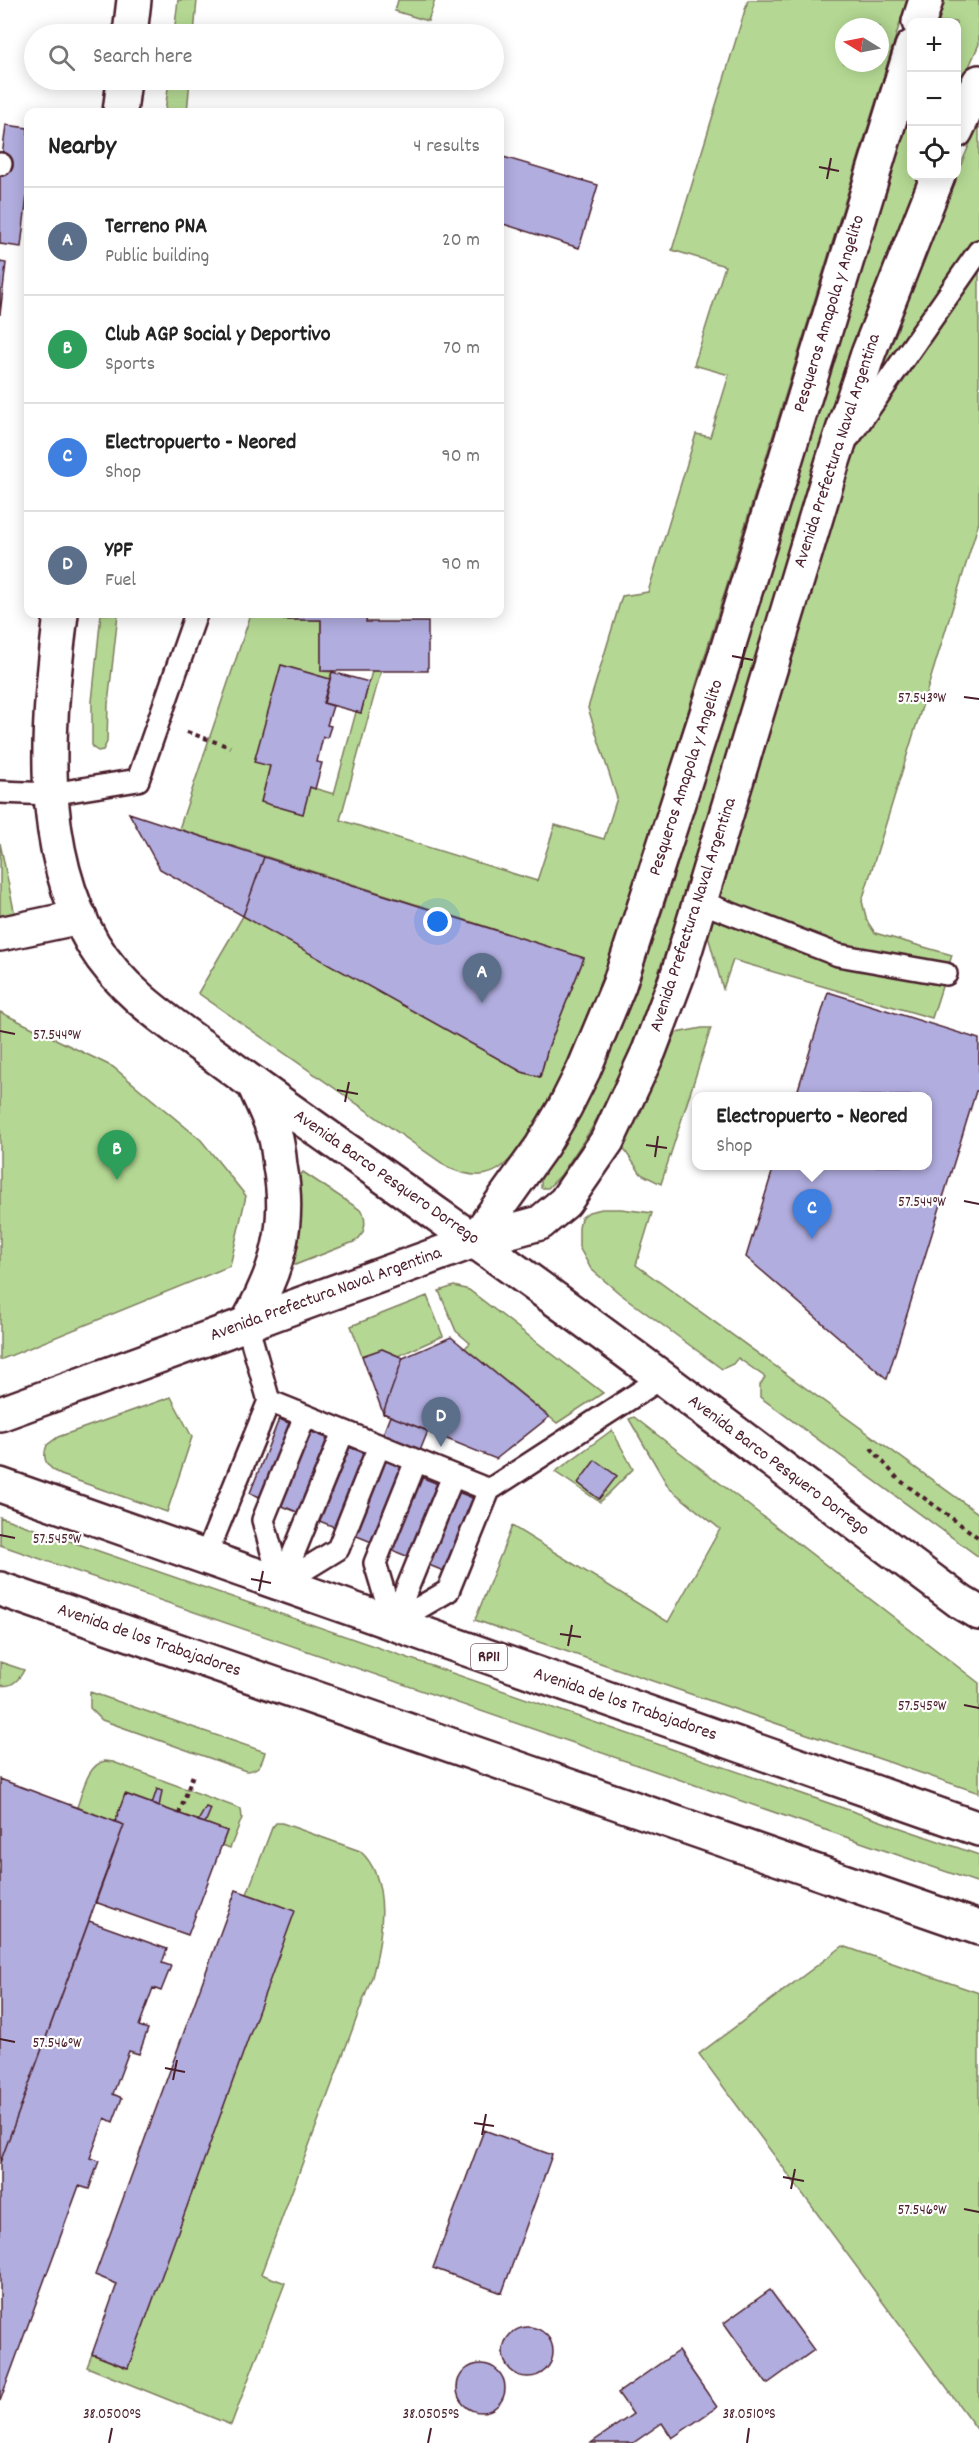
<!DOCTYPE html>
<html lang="en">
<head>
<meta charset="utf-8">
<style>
  body { margin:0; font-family:Dekko,sans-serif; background:#f2f2f2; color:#222 }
  .controls { position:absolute; right:18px; top:18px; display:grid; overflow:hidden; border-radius:12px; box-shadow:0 3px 15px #0003 }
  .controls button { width:54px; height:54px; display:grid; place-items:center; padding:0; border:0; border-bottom:2px solid #e0e0e0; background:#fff; color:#222; font:30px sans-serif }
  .compass { position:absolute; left:835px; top:18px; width:54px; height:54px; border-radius:50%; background:#fff; box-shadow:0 3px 15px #0003; rotate:280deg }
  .you { position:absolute; left:438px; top:922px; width:21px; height:21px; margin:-15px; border:4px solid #fff; border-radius:50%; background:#1a73e8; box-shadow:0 0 0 9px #1a73e833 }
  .badge { display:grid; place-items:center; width:39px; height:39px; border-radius:50%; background:#b45309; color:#fff; font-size:20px; font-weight:700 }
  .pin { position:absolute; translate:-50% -50px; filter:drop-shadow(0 2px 3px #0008) }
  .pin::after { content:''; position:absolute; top:32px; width:21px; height:18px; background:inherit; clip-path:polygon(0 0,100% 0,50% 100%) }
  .popup { position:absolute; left:692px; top:1092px; width:240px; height:78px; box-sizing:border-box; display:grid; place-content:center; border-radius:12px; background:#fff; filter:drop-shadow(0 2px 4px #0005); font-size:20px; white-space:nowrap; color:#767676 }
  .popup b { font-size:22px; color:#222 }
  .popup::after { content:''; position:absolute; left:50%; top:100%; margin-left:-12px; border:12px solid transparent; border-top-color:#fff }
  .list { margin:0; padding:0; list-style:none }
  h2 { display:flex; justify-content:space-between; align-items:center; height:78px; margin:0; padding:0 24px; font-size:26px }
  h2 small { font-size:20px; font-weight:400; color:#767676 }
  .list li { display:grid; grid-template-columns:39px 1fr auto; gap:18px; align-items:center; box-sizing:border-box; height:108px; padding:0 24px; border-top:2px solid #e0e0e0 }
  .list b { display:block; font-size:22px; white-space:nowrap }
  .list p { margin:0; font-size:20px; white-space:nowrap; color:#767676 }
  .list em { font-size:20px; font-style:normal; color:#767676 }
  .icon { flex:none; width:33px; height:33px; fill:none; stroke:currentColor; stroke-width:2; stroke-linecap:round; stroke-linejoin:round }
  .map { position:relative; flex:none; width:979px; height:2443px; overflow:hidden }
  .search { position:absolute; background:#fff; box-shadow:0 3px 15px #0003; left:24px; top:24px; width:480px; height:66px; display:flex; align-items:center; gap:15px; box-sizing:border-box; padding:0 21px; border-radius:33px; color:#767676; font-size:22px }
  .panel { position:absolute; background:#fff; box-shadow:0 3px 15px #0003; left:24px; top:108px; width:480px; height:510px; border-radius:12px }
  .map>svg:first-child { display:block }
  .green { fill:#b4d893; stroke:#7f7c5f; stroke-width:1.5; fill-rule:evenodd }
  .building { fill:#b1addf; stroke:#4a1f2b; stroke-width:1.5 }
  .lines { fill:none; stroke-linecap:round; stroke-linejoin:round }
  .service-casing { stroke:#4a1f2b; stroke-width:26 }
  .minor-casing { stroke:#4a1f2b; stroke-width:38 }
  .secondary-casing { stroke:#4a1f2b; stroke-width:38 }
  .primary-casing { stroke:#4a1f2b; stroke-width:38 }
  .path { stroke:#4a1f2b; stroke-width:4; stroke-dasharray:4.5 4.5; stroke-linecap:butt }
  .service { stroke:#fff; stroke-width:21 }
  .minor { stroke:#fff; stroke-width:33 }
  .secondary { stroke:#fff; stroke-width:33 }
  .primary { stroke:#fff; stroke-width:33 }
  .ticks { fill:none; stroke:#4a1f2b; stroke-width:2 }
  .labels { text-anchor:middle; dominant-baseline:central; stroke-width:4.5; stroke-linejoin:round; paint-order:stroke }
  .shield { fill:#fff; stroke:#80626b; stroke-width:1.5 }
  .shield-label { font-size:16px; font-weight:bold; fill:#4a1f2b }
  .street-label { font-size:18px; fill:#4a1f2b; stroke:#fff }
  .ticks-label { font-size:15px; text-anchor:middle; fill:#4a1f2b; stroke:#fff; stroke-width:4.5; stroke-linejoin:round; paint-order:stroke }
</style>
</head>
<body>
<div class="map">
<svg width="979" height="2443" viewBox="0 0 979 2443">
  <rect width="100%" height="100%" fill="#fff"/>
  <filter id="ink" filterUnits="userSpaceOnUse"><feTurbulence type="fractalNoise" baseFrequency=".0167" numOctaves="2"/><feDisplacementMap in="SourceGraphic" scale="12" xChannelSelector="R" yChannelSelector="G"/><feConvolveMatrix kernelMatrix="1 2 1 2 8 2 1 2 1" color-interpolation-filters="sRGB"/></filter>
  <g filter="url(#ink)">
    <path class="green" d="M178,0H197L194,34H174Z
      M398,0H435L428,21L395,11Z
      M748,0H907C838,224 769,448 700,672C662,796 627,923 576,1042C561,1078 533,1140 504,1165C487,1180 468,1176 449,1168L198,993L243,916L522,1072L540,1077L548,1048L584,958L179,829L251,614H283V619L321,620V671L332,672L330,679L282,665L270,766L261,802L302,813L310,787L334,794L356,712L361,713L372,671H381L340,820L537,881L555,825L604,839L617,798L588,708L622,596L648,592L696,434L710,437L729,375L694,365L725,266L672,250ZM844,27H880V63H844Z
      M944,0H979V44L957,94L956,22H937Z
      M169,80H190L187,112H165Z
      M911,103L912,176H922L842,377L681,906L642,1021L614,1087L590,1131L561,1175L548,1188H541V1178C601,1094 633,998 666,901Z
      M979,122V522L862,901L867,921L875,933L952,955L932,1018L733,960L723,989L708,936L861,421C897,320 937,220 979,122Z
      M101,614H118L108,704L107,742L103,750L98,751L92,747V702Z
      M0,843L15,915L0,917Z
      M0,1012L113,1067L201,1140L246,1196L230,1266L0,1360Z
      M702,1028H711L661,1184L641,1174L623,1148L676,1033Z
      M303,1172L359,1209C368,1218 366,1233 356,1241L295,1265L293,1263L300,1229V1176Z
      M602,1209H621L652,1213L636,1265L979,1514V1557L760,1397V1385L765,1377L738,1358L733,1364L722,1369L619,1293L591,1269L579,1247V1228L581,1218L589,1212Z
      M454,1286L469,1290L603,1393L557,1423L465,1348L470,1343L456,1331L439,1291Z
      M427,1296L443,1336L398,1356L382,1349L362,1356L351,1326Z
      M171,1397L192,1437L167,1512L61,1475C47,1467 41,1460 47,1445L58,1437Z
      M634,1417L979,1683V1793L475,1620L512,1526L668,1622L720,1529L669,1488L629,1419Z
      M612,1430L633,1469L600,1502L555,1472Z
      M0,1517L979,1855V1883L0,1545Z
      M0,1662L24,1670C19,1680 12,1688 0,1685Z
      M90,1692L265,1752C262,1763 259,1771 246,1771L102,1720L90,1708Z
      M105,1761L113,1762L241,1809L242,1818L230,1848L222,1845L227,1831L126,1794L115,1822L77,1807C83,1791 87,1765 105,1761Z
      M276,1823H282L360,1851C392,1879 382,1940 372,1977L261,2274L285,2283L231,2425L87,2367L92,2354L127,2368L294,1911L247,1894L272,1828Z
      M843,1946L979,1993V2432L699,2054Z"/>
    <path class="building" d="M6,125L28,128V187L21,247L0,244V172Z
      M500,156L598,185L579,248L500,223Z
      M0,262L6,263L0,315Z
      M283,614H367L366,622H428V671H321V620H283Z
      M281,665L330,679L323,703L333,706L327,725L331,726L327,738L323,737L317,762L322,763L315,789L310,787L303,814L261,802L270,766L254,762Z
      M332,672L369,682L361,713L324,703Z
      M129,813L264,857L243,916L160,869Z
      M264,857L584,958L548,1048L540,1077L522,1072L243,916Z
      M828,992L979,1039V1091H976L887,1379L746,1257L774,1166H928V1096H796Z
      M451,1337L549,1417L496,1459L383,1413L403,1358Z
      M382,1349L403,1358L383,1413L362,1356Z
      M390,1416L428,1431L411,1473L490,1505L461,1578L250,1493L279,1419L374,1457Z
      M595,1460L617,1476L599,1499L578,1483Z
      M0,1779L124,1825L0,2163Z
      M157,1789L162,1791L159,1807L152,1804Z
      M125,1794L227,1831L188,1935L95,1902L124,1825L115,1822Z
      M206,1807L211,1809L205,1823L198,1821Z
      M236,1890L295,1911L128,2368L92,2354L117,2284L95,2275Z
      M89,1921L167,1949L162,1963L171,1966L161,1991L153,1988L139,2026L148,2029L139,2054L129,2051L113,2094L122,2098L113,2122L105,2118L90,2158L99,2161L89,2189L79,2186L0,2401V2163Z
      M484,2130L552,2155L502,2293L433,2268Z
      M770,2290L814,2350L767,2384L724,2323Z
      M503 2352a25 25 0 1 1 50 0a25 25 0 1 1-50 0Z
      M678,2351L717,2407L672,2438L662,2423L633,2443H591L633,2414L618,2393Z
      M457 2388a24 24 0 1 1 48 0a24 24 0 1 1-48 0Z"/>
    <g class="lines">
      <defs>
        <path id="service" d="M0,164H1
          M850,436L979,251
          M0,792L51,794L138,780L196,614
          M701,902L838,955L946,974
          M247,1324L269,1401L489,1490
          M205,1558L269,1401
          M281,1584L263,1520L305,1416
          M281,1584L338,1549L379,1446
          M281,1584L343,1432
          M393,1623L448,1591L489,1490L660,1379
          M393,1623L375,1563L416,1461
          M393,1623L453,1476"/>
        <path id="minor" d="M919,22L926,0
          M956,131L979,82
          M0,934L80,917
          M474,1241L542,1146L565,1107L584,1069L619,985L721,670L912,47
          M0,1414L474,1241L540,1223L565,1202L607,1141L649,1051L678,974L833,461L868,354L938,176"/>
        <path id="secondary" d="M130,34L134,0
          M120,112L124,80
          M61,614C48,722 35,845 93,944C124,996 178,1028 225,1063C297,1116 370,1166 442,1218C618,1342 789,1474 962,1603L979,1613
          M247,1324C277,1271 291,1227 280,1166C279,1156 278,1145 275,1135C270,1118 261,1101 254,1084"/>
        <path id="primary" d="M0,1485L979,1829
          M0,1589L979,1928"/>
      </defs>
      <use href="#service" class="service-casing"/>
      <use href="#minor" class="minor-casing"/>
      <use href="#secondary" class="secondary-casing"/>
      <use href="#primary" class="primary-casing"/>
      <path class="path" d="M187,732L230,747
        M871,1448L898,1479L979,1538
        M179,1814L194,1772"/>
      <use href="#service" class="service"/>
      <use href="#minor" class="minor"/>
      <use href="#secondary" class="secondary"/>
      <use href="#primary" class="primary"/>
    </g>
  </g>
  <path class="ticks" d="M819,167L839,171M827,179L831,158M732,656L753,660M741,668L745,647M964,697L979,699M0,1031L15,1034M337,1090L358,1094M345,1102L349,1082M646,1145L667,1148M655,1157L658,1136M964,1201L979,1204M0,1535L15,1538M251,1579L271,1583M259,1591L263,1571M560,1634L581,1637M568,1646L572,1625M964,1705L979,1708M0,2039L15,2042M165,2068L185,2072M173,2080L177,2060M474,2123L494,2126M482,2135L486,2114M783,2177L804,2181M791,2189L795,2169M964,2209L979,2212M109,2443L112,2428M428,2443L431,2428M747,2443L749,2428"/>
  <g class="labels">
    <rect class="shield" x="471" y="1644" width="36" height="26" rx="4.5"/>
    <g class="shield-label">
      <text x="489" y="1657">RP11</text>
    </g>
    <g class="street-label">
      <text transform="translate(830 314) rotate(-73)">Pesqueros Amapola y Angelito</text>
      <text transform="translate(838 451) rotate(-72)">Avenida Prefectura Naval Argentina</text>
      <text transform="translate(687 778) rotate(-72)">Pesqueros Amapola y Angelito</text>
      <text transform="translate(694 915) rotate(-72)">Avenida Prefectura Naval Argentina</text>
      <text transform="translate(386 1178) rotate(35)">Avenida Barco Pesquero Dorrego</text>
      <text transform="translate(326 1295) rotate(-20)">Avenida Prefectura Naval Argentina</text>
      <text transform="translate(778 1466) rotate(37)">Avenida Barco Pesquero Dorrego</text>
      <text transform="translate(149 1641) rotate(19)">Avenida de los Trabajadores</text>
      <text transform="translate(625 1705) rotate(19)">Avenida de los Trabajadores</text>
    </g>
  </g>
  <g class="ticks-label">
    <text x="922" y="702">57.543°W</text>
    <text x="57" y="1039">57.544°W</text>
    <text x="922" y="1206">57.544°W</text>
    <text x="57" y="1543">57.545°W</text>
    <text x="922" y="1710">57.545°W</text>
    <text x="57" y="2047">57.546°W</text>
    <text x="922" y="2214">57.546°W</text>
    <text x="112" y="2418">38.0500°S</text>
    <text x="431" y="2418">38.0505°S</text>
    <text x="749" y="2418">38.0510°S</text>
  </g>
</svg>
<div class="controls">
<button>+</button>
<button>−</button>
<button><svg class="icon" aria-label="locate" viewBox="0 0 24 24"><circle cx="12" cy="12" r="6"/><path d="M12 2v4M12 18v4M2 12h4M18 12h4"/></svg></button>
</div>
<svg class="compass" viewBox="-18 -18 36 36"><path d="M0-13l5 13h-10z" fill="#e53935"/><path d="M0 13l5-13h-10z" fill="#767676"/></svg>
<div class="you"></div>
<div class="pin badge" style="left:482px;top:1003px;background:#5c6f8a">A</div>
<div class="pin badge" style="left:117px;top:1180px;background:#2e9e5b">B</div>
<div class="pin badge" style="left:812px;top:1239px;background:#3f7fe0">C</div>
<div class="popup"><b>Electropuerto - Neored</b>Shop</div>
<div class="pin badge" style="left:441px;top:1447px;background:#5c6f8a">D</div>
<div class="search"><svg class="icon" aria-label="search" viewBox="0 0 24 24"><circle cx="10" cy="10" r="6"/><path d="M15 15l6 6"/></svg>Search here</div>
<section class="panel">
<h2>Nearby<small>4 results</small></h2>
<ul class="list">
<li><span class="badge" style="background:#5c6f8a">A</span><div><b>Terreno PNA</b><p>Public building</p></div><em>20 m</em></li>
<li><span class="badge" style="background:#2e9e5b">B</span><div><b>Club AGP Social y Deportivo</b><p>Sports</p></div><em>70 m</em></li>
<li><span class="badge" style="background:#3f7fe0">C</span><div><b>Electropuerto - Neored</b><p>Shop</p></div><em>90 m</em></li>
<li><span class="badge" style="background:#5c6f8a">D</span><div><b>YPF</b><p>Fuel</p></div><em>90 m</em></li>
</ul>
</section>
</div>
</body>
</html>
